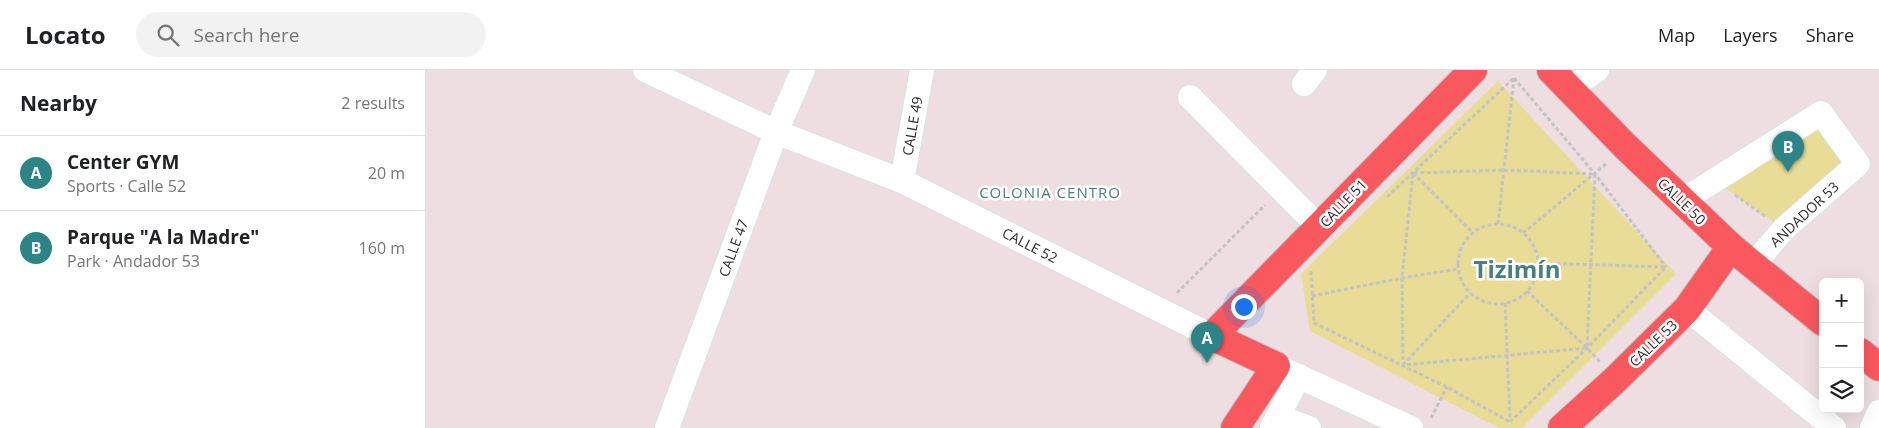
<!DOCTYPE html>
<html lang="en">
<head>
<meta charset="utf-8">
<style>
  body { margin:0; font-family:"Open Sans",sans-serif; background:#f2f2f2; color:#202124 }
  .controls { position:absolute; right:15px; bottom:15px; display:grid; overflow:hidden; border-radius:8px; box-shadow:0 5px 20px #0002 }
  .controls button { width:45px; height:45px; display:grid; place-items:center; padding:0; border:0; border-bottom:1px solid #e0e0e0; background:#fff; color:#202124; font:25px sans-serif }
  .you { position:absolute; left:818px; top:236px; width:18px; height:18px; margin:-12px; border:4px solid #fff; border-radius:50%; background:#1a73e8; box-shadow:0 0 0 8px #1a73e833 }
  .badge { display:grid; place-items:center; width:32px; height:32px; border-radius:50%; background:#2c8487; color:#fff; font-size:16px; font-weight:700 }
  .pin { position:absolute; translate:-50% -41px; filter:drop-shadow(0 1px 2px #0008) }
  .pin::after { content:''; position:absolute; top:26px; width:18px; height:15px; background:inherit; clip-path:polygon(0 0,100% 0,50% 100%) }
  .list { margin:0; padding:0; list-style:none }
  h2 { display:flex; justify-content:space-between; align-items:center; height:65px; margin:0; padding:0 20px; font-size:21px }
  h2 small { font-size:16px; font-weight:400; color:#757577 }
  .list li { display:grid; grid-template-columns:32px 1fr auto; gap:15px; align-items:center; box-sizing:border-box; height:75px; padding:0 20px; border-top:1px solid #e0e0e0 }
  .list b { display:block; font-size:19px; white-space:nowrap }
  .list p { margin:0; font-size:16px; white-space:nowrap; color:#757577 }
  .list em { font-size:16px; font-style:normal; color:#757577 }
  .icon { flex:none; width:28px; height:28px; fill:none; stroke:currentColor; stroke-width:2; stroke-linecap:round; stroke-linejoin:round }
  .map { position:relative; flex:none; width:1454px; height:358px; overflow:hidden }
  header { display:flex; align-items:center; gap:30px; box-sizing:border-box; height:70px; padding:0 25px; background:#fff; border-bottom:1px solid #e0e0e0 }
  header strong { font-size:24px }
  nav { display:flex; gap:28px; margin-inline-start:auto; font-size:18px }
  .search { width:350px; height:45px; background:#f2f2f2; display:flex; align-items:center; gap:12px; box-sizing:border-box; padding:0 18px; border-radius:28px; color:#757577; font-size:19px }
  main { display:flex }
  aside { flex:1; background:#fff }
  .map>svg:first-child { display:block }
  .green { fill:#e8dc97 }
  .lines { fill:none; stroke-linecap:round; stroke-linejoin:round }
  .minor-casing { stroke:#d3e5e5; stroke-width:26 }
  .major-casing { stroke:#c4c4c4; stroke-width:30 }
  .path { stroke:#c4c4c4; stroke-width:3; stroke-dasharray:4 2.5; stroke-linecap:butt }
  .minor { stroke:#fff; stroke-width:24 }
  .major { stroke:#f9585e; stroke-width:28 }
  .labels { text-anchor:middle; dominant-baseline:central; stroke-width:5; stroke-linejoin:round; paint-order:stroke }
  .street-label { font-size:14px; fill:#2c2c2c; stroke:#fff }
  .neighbourhood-label { font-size:15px; letter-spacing:1px; fill:#497f80; stroke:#fff }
  .town-label { font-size:24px; font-weight:bold; fill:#497f80; stroke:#fff }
</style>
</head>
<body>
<header>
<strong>Locato</strong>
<div class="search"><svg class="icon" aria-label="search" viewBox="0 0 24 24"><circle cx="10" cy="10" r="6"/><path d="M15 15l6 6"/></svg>Search here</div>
<nav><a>Map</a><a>Layers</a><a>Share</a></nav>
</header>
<main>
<aside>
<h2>Nearby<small>2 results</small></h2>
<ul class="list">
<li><span class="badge">A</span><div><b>Center GYM</b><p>Sports · Calle 52</p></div><em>20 m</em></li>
<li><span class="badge">B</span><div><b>Parque &quot;A la Madre&quot;</b><p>Park · Andador 53</p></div><em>160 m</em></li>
</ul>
</aside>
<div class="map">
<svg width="1454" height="358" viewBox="0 0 1454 358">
  <rect width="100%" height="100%" fill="#eedee1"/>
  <path class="green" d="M1073,11L1251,204L1097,358H1074L885,261L876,204Z
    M1396,43L1433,94L1359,159L1289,110Z"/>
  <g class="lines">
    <defs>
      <path id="minor" d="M220,0L351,62L477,111L787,266
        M879,14L890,0
        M1144,20L1172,0
        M765,27L894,157
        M477,111L497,0
        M1257,131L1396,43L1433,94L1359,159L1328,195
        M1262,239L1409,358
        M851,296L986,358
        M854,347L884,358
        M242,358L351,62L378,0
        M847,358L874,306
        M1447,358L1454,342"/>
      <path id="major" d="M1126,0L1200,76L1306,177L1398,252
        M1435,282L1454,297
        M810,358L851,296L787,266L1048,0
        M1137,358L1190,310L1262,239L1306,177"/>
    </defs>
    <use href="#minor" class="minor-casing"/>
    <use href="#major" class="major-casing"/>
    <path class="path" d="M1089,8L1170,104L1241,197
      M1079,100L1170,104L1162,278L978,295L977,208L988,103Z
      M988,103L1048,163
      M1310,125L1340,146
      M962,127L1089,8
      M1073,154L1089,8
      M1033 194a40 40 0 1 1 80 0a40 40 0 1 1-80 0Z
      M1098,163L1182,93
      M1112,193L1241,197
      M886,201L889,253L1022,317L1085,352
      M1102,221L1162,278L1175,292
      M752,223L840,135
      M887,226L977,208L1033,199
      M1080,233L1085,352
      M978,295L1045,223
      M1006,348L1022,317
      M1085,352L1162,278L1241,197"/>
    <use href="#minor" class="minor"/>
    <use href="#major" class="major"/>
  </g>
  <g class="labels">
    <g class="street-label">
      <text transform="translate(487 56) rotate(-80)">CALLE 49</text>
      <text transform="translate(1257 131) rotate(44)">CALLE 50</text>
      <text transform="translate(918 133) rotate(-46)">CALLE 51</text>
      <text transform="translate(1379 144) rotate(-43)">ANDADOR 53</text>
      <text transform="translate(605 175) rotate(27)">CALLE 52</text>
      <text transform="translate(308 178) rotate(-70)">CALLE 47</text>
      <text transform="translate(1228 273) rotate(-44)">CALLE 53</text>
    </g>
    <g class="neighbourhood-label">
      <text x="625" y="122">COLONIA CENTRO</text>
    </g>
    <g class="town-label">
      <text x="1092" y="198">Tizimín</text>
    </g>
  </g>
</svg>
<div class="controls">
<button>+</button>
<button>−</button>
<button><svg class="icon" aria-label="layers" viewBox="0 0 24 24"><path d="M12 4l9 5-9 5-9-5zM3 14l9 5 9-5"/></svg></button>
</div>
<div class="you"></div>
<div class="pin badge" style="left:782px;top:293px">A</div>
<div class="pin badge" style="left:1363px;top:102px">B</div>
</div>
</main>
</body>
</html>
